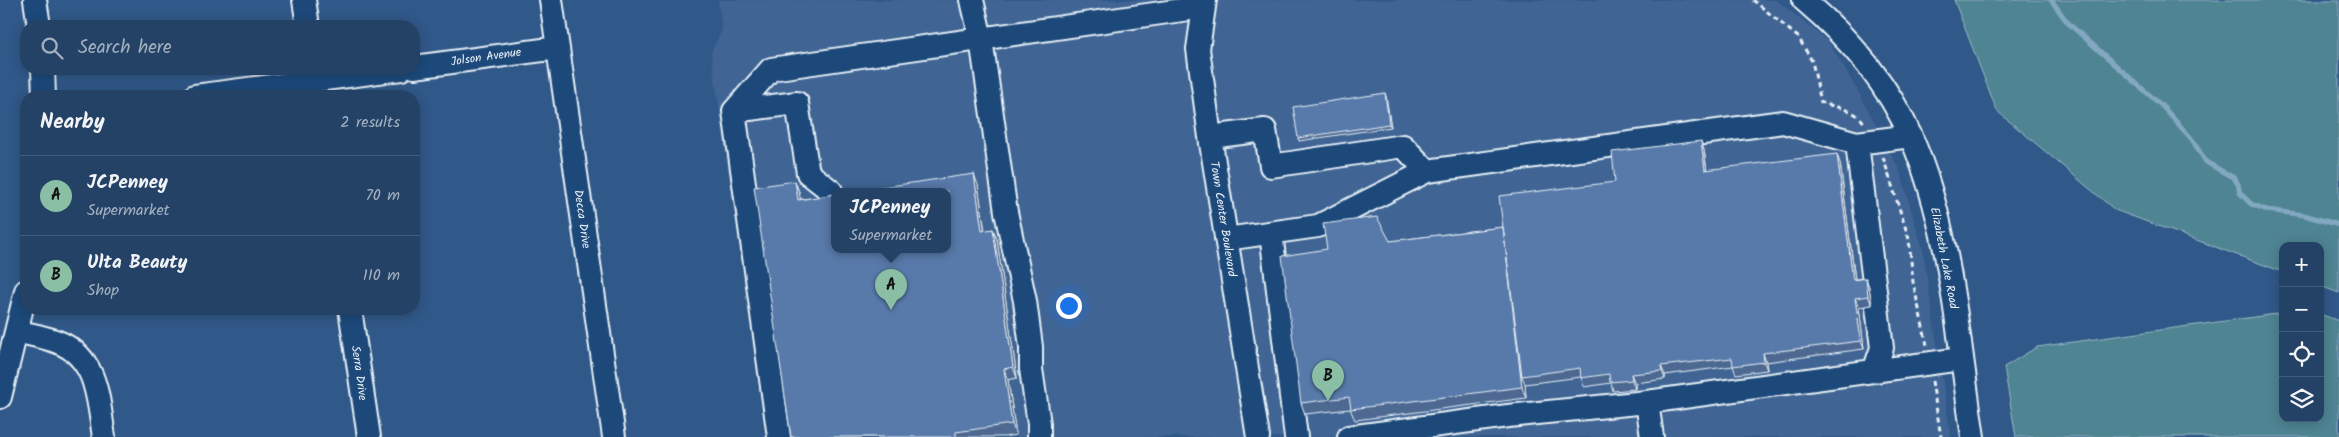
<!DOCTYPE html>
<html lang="en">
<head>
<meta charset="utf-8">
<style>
  body { margin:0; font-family:Kalam,sans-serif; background:#304d6f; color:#f1f3f6 }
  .controls { position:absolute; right:15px; bottom:15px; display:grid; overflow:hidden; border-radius:10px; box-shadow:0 2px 12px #0003 }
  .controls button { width:45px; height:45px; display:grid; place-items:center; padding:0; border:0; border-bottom:1px solid #415b7a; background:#244266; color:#f1f3f6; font:25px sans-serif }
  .you { position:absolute; left:1068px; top:305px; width:18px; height:18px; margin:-12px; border:4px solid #fff; border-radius:50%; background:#1a73e8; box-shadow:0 0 0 8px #1a73e833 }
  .badge { display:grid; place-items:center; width:32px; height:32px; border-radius:50%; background:#8abfa5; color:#111; font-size:16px; font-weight:700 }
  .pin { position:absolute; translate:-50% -41px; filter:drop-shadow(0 1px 2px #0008) }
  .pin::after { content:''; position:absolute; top:26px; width:18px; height:15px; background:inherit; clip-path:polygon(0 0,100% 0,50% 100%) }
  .popup { position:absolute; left:831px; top:188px; width:120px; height:65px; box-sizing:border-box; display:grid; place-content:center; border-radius:10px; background:#244266; filter:drop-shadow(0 1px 4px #0005); font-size:16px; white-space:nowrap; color:#a3b0bf }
  .popup b { font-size:19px; color:#f1f3f6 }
  .popup::after { content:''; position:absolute; left:50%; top:100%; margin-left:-10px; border:10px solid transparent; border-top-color:#244266 }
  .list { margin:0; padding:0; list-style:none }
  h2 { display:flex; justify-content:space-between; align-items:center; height:65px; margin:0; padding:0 20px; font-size:21px }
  h2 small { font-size:16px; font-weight:400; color:#a3b0bf }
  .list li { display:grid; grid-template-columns:32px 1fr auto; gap:15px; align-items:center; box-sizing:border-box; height:80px; padding:0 20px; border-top:1px solid #415b7a }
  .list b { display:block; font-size:19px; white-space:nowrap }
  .list p { margin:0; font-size:16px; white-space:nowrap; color:#a3b0bf }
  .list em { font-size:16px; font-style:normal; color:#a3b0bf }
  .icon { flex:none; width:28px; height:28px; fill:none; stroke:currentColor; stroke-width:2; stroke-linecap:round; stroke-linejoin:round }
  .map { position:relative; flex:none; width:2339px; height:437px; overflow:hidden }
  .search { position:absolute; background:#244266; box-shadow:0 2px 12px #0003; left:20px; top:20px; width:400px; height:55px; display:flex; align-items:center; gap:12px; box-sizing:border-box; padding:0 18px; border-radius:20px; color:#a3b0bf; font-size:19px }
  .panel { position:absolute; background:#244266; box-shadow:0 2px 12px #0003; left:20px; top:90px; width:400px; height:225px; border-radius:20px }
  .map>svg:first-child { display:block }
  .built { fill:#3f6594; fill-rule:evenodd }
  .green { fill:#4f8492; stroke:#9cbac5 }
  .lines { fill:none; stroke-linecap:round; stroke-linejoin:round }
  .stream { stroke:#83a8c1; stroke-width:5 }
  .minor-casing { stroke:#e8f1f8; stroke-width:26 }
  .path { stroke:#e8f1f8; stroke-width:3; stroke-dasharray:5 4; stroke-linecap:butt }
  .minor { stroke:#1f4a7a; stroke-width:22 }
  .wall { fill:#4d6992; stroke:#e8f1f8 }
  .shaded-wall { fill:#3e5577; stroke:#e8f1f8 }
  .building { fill:#597aaa; stroke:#e8f1f8 }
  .labels { text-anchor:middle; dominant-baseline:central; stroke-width:4; stroke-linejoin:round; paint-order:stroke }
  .street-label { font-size:12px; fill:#e8f1f8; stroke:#1f4a7a }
</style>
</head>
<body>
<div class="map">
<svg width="2339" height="437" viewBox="0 0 2339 437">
  <rect width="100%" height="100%" fill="#305888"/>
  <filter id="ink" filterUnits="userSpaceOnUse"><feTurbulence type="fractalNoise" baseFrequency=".02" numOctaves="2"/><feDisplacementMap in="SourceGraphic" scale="10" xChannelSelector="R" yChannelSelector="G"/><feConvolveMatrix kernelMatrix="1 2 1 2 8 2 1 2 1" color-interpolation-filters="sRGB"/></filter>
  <g filter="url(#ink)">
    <path class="built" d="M718,0H1776L1828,41L1863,100L1900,171L1923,250L1951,437H766L711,52L722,30ZM835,191H947V249H835Z"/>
    <path class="green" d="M1954,0H2339V293L2320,286V246H2283V272L2115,210L1997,111Z
      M2283,313V418H2320V314L2339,321V437H2016L2004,367L2037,347Z"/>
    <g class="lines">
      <path class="stream" d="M2051,0L2068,23L2162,106L2191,138L2206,162L2234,178L2238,184L2240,193L2251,204L2267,210L2304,215L2339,225"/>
      <defs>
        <path id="minor" d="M35,0L39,26
          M304,0L308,26
          M551,0L614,437
          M972,0L981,39L1006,212L1025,301L1031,347V369L1039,424V437
          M1205,0L1198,49L1210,137L1258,437
          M1804,0C1848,37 1888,84 1911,137C1951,227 1958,340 1973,437
          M414,67L558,48
          M43,69L44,96
          M195,96L401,69
          M734,111L797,103L808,173L831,191
          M1210,137L1265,130L1271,166L1403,146L1427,171
          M1271,233L1296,437
          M1226,239L1318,226L1427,171L1783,122L1857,143
          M350,309L369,437
          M17,331C31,335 45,337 58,342C98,358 98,400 104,437
          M1874,371L1882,348L1857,143L1911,136
          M0,397L26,291
          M779,437L734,111L771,69L1203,7
          M1349,437L1508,416L1647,402
          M1652,437L1647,402L1961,359"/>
      </defs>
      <use href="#minor" class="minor-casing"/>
      <path class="path" d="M1753,0L1798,37L1812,61L1821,102C1836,108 1856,109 1864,123
        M1883,157L1909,239L1913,282L1927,345
        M1932,381L1941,437"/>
      <use href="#minor" class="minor"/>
    </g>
    <path class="wall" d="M1385,93L1391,127L1299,141L1298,138Z
      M1704,150L1707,170L1840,163L1855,279L1866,278L1869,287L1872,305L1859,307L1864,349L1766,362L1767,370L1736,374L1733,366L1665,375V379L1635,383V389L1613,391L1611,383L1584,387L1581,377L1525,384L1526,398L1355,420L1350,409L1305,414L1301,403L1327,249L1503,227L1615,182Z
      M795,181L799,192L800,199L978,185L985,231L993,229L997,240L1017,378L1008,380L1016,435L1004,437H791Z"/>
    <path class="shaded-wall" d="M1385,93L1386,96L1391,127L1389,124Z
      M1701,141L1704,150L1708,179L1705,170Z
      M1837,154L1840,163L1856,288L1853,280Z
      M974,174L978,185L986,242L982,231Z
      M795,181L799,192L802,210L798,200Z
      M1503,227L1522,376L1525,384L1526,398L1522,387Z
      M993,229L997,240L1017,378L1013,367Z
      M1866,278L1869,287L1872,305L1868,296Z
      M1855,298L1859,307L1864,349L1861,341Z
      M1763,353L1766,362L1767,370L1764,362Z
      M1661,366L1665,375V379L1662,371Z
      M1004,369L1008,380L1016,435L1012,424Z
      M1631,374L1635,383V389L1632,380Z"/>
    <path class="building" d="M1385,93L1389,124L1298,138L1293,107Z
      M1701,141L1705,170L1837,154L1853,280L1866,278L1868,296L1855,298L1861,341L1763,353L1764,362L1733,366L1732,358L1661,366L1662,371L1631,374L1632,380L1610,382L1609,374L1581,378L1580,368L1522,376L1499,196L1615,182L1612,152Z
      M974,174L982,231L993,229L1013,367L1004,369L1012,424L956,432V437H791L754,187L795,181L798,200L835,194V249H947V191H855Z
      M1377,217L1390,241L1503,227L1522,387L1351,409L1349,397L1301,403L1282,256L1327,249L1323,224Z"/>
  </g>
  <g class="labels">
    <g class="street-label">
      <text transform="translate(486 57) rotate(-8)">Jolson Avenue</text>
      <text transform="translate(582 219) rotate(82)">Decca Drive</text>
      <text transform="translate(1223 219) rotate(81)">Town Center Boulevard</text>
      <text transform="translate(1944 258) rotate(79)">Elizabeth Lake Road</text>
      <text transform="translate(359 373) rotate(82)">Serra Drive</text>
    </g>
  </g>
</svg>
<div class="controls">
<button>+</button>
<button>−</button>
<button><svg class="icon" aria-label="locate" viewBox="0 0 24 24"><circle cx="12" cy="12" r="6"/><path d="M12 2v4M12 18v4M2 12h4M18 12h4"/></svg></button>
<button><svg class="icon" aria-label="layers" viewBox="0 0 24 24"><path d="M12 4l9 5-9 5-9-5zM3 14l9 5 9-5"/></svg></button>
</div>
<div class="you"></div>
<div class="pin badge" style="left:891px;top:310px">A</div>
<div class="popup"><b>JCPenney</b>Supermarket</div>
<div class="pin badge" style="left:1328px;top:401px">B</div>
<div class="search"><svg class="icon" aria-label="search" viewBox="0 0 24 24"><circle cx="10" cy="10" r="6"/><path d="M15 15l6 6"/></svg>Search here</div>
<section class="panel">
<h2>Nearby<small>2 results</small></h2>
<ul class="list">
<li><span class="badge">A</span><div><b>JCPenney</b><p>Supermarket</p></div><em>70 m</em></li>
<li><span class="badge">B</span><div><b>Ulta Beauty</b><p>Shop</p></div><em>110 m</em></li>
</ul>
</section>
</div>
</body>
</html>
